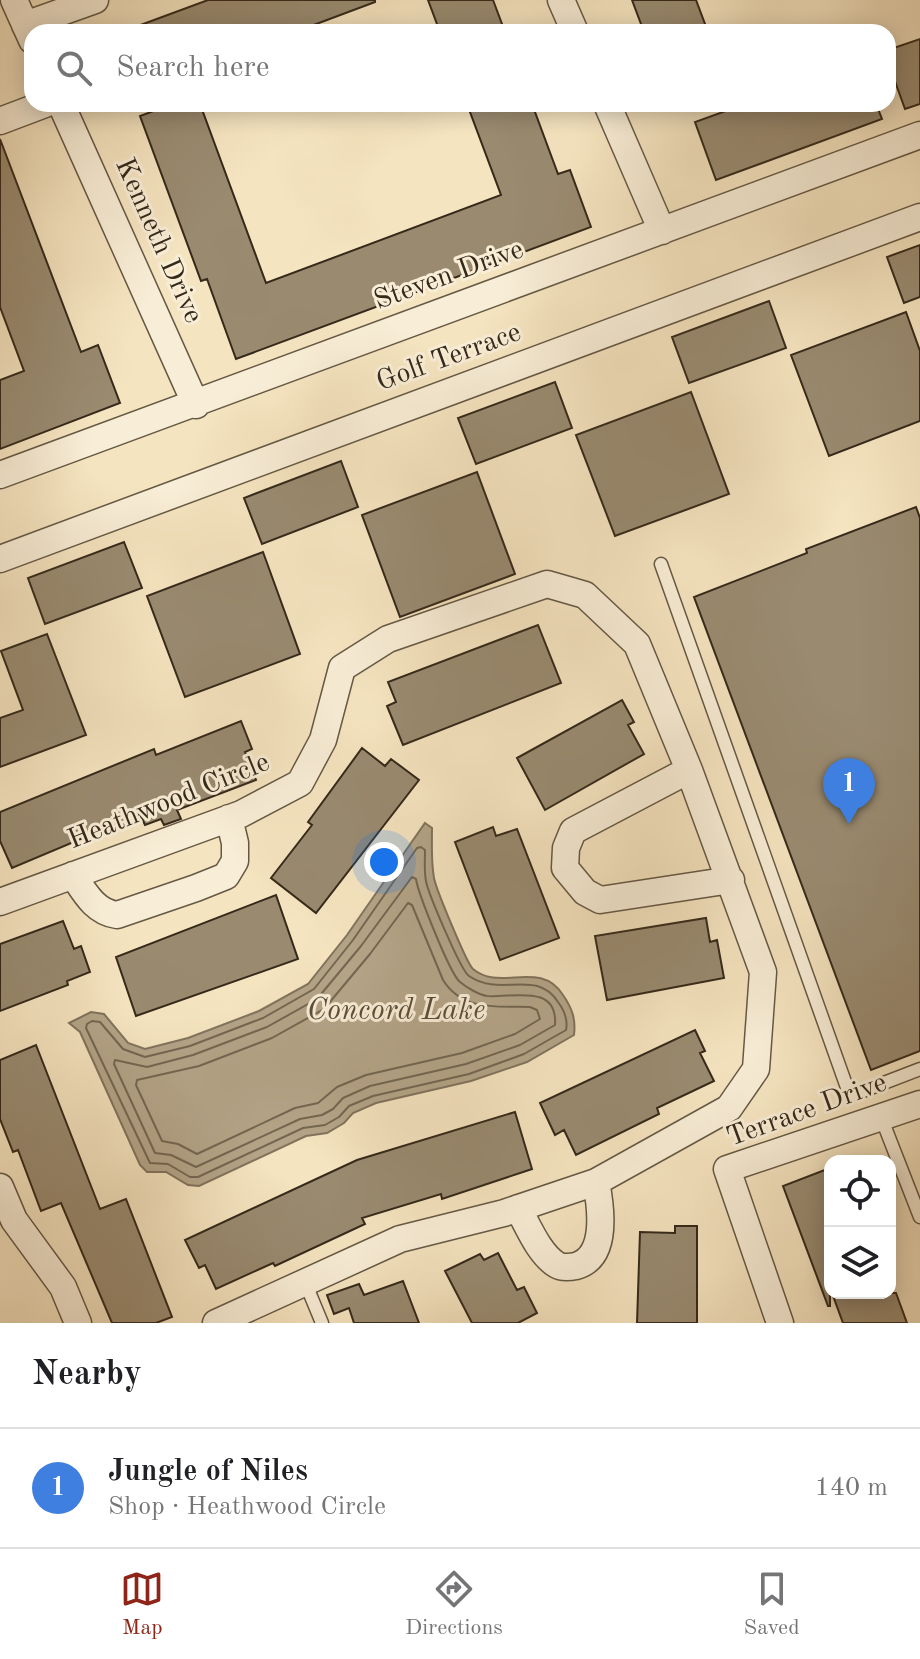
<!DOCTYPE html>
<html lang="en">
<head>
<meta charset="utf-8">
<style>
  body { margin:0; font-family:"Old Standard TT",serif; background:#f6f6f6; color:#202124 }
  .controls { position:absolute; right:24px; bottom:24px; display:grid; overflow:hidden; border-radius:16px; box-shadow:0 4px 20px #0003 }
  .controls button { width:72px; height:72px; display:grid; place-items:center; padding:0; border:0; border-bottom:2px solid #e0e0e0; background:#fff; color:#202124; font:40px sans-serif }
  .you { position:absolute; left:384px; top:862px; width:28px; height:28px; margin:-20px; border:6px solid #fff; border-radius:50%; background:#1a73e8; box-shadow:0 0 0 12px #1a73e833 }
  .badge { display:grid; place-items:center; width:52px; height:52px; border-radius:50%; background:#8f2418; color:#fff; font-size:26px; font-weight:700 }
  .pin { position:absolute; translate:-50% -66px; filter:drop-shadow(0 2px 4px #0008) }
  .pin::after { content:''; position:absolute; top:42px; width:28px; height:24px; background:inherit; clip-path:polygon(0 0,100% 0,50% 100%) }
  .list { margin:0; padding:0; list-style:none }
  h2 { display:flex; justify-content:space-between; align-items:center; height:104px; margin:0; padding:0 32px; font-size:34px }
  h2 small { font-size:26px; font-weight:400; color:#757577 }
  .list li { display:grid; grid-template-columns:52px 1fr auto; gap:24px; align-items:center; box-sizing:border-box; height:120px; padding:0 32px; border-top:2px solid #e0e0e0 }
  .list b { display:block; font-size:30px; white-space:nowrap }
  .list p { margin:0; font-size:26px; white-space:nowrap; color:#757577 }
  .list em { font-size:26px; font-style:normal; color:#757577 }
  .icon { flex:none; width:44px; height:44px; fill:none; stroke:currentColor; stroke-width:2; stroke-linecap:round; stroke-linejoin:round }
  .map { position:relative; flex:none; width:920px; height:1323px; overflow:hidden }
  .search { position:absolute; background:#fff; box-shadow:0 4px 20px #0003; left:24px; right:24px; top:24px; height:88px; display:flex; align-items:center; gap:20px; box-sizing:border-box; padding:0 28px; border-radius:24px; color:#757577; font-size:30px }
  .sheet { height:224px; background:#fff }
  nav { display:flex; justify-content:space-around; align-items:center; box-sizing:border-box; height:112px; border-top:2px solid #e0e0e0; background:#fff; font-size:22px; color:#757577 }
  nav a { display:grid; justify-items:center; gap:4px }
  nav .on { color:#8f2418 }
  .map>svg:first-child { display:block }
  .water { fill:#b4a488; stroke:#81735c; stroke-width:2 }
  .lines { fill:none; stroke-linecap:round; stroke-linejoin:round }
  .shore { stroke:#746651; stroke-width:2 }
  .building { fill:#998a70; stroke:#35291a; stroke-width:2 }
  .lane-casing { stroke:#655844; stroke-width:15 }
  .street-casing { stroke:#655844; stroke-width:29 }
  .lane { stroke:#f8edd6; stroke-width:12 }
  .street { stroke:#f8edd6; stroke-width:26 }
  .labels { text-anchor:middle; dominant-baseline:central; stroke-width:6; stroke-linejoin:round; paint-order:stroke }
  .street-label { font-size:28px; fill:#35291a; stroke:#f8edd6 }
  .water-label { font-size:30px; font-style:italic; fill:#5b4e3b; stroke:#f8edd6 }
</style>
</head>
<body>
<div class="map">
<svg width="920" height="1323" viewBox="0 0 920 1323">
  <rect width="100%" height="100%" fill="#f5e4c0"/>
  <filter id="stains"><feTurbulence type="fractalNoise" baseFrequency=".0025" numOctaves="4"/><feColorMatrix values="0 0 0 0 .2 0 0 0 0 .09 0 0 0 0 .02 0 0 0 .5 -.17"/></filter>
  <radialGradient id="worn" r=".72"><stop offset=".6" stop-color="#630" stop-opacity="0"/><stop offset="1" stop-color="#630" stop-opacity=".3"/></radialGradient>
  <path class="water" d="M425,823L432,828C432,845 431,862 434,878C436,889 467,964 473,969C500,992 540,959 563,995C572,1008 576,1019 574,1035L527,1062L471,1081L376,1103L353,1113L344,1123L327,1133L306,1136L199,1186L188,1185L166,1172H147L140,1165L80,1032L69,1023L91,1012L104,1014L128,1043L145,1049L188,1038L259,1011L308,984L347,935Z"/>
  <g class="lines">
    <path class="shore" d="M421,847L425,850C425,860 424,871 426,881C428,893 461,971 469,976C501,998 536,968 558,1002C564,1010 568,1020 566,1030L524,1054L469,1074L373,1096L349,1106L339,1117L325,1125L303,1128L198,1177H190L168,1164L150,1163L86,1028L87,1024L92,1021L100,1022L123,1049L145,1057L190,1046L263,1018L314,989L353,940L417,848Z
      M412,877L416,879C418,893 450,974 460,982C466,987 479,995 487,996C512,998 558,983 555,1025L520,1045L466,1064L370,1086L343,1098L333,1109L322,1115L300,1119L196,1167L171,1155L155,1153L114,1064L115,1060L147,1067L193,1055L267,1027L317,999L361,946Z
      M408,903L412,905L443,980C463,1012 498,1006 530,1007L537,1010L540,1019L515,1034L462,1053L366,1075L337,1087L318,1103L295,1108L197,1154L178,1144L162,1141L136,1085L137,1080L199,1066L272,1038L324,1009L370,954Z"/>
  </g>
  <path class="building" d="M208,0H375V2L295,32H127V30Z
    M428,0H493L505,32H440Z
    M632,0H696L708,32H644Z
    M920,39V104L905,109L888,62V50Z
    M172,104H200L266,283L501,195L467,104H532L558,174L570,170L591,227L236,359L207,279L201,281L140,116Z
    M745,104H876L882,119L716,180L695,122Z
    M0,139L81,352L98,345L120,403L0,449V380L24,371L0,307Z
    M920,245V297L904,303L887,257Z
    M769,301L786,348L689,383L672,337Z
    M906,312L920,351V421L829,456L791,355Z
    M555,382L572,428L476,464L458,418Z
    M691,392L729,494L615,536L576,435Z
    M341,461L358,507L262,544L244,498Z
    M477,472L515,574L400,617L362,515Z
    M916,507L920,518V1051L871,1070L694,597L807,553L806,549Z
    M124,542L142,588L45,624L28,578Z
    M263,552L300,654L185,697L147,596Z
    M538,625L561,683L403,745L387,706L396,702L388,682Z
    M47,634L86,735L0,767V718L23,710L1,651Z
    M622,700L634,722L628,725L644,754L545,810L517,758Z
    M241,721L252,749L245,752L256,780L177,810L181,819L164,825L161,819L145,825L140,814L12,868L0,841V812L154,749L156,755Z
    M362,748L385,766L391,759L419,780L316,913L271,878L312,825L308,822Z
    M493,827L496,836L517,829L559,938L500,960L455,842Z
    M276,895L298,959L136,1016L116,957Z
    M706,918L710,942L717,940L724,978L607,1000L595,936Z
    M63,921L74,949L81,946L90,972L67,981L68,985L0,1011V944Z
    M695,1030L705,1051L700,1053L714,1081L657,1108L659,1114L576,1155L564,1130L555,1135L540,1103Z
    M36,1045L100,1209L126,1199L172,1317L156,1323H112L61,1203L41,1211L18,1150L13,1152L0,1119V1060Z
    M515,1112L532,1169L442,1199L441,1194L362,1218L365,1224L275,1266L273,1263L216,1289L205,1265L199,1268L185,1240L357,1160Z
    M830,1168V1306H828L783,1186Z
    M675,1226H697V1323H637L640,1232L675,1233Z
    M498,1253L517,1290L524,1287L537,1313L518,1323H472L445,1271L480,1254L484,1260Z
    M403,1281L419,1323H354L349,1308L334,1314L327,1295L359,1284L364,1295Z
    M832,1293H896L907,1323H843Z"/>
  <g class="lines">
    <defs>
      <path id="lane" d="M661,564L850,1096L920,1069
        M881,1117L920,1217
        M305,1282L322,1323"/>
      <path id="street" d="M14,0L32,40
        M561,0L575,32
        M25,25L95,0
        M61,104L196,405
        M607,104L662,231
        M0,121L45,104
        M0,475L920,135
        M0,559L920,217
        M689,770L573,831L566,848L565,868L585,892L600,900L731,880
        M73,875C85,893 95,912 117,915L196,888L226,876L235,861V843L229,818
        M0,902L241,814L300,783L323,740L342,668L388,639L547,584L585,595L637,644L689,770L763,972L756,1069L729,1108L596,1182L504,1213L400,1239L216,1323
        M0,1187L14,1220L63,1287L78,1323
        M518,1208C528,1226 539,1254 557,1265C562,1268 571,1267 576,1266C608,1257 601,1207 596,1182
        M780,1323L727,1169L920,1104"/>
    </defs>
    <use href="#lane" class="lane-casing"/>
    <use href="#street" class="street-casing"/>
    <use href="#lane" class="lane"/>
    <use href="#street" class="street"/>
  </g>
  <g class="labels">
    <g class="street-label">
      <text transform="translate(158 241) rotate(66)">Kenneth Drive</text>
      <text transform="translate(449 276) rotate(-20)">Steven Drive</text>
      <text transform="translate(449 358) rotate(-20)">Golf Terrace</text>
      <text transform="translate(169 802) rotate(-22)">Heathwood Circle</text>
      <text transform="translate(807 1111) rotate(-20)">Terrace Drive</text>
    </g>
    <g class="water-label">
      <text x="396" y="1011">Concord Lake</text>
    </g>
  </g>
  <rect width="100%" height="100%" filter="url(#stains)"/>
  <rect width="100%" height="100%" fill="url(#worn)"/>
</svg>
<div class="controls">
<button><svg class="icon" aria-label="locate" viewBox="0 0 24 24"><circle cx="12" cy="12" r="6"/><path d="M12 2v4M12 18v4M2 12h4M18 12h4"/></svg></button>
<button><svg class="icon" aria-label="layers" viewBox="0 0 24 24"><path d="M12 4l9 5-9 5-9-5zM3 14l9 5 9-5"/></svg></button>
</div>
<div class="you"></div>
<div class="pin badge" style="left:849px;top:824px;background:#3f7fe0">1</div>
<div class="search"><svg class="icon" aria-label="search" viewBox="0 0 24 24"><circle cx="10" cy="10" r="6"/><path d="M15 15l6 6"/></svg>Search here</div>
</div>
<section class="sheet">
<h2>Nearby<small></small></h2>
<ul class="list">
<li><span class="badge" style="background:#3f7fe0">1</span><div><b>Jungle of Niles</b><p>Shop · Heathwood Circle</p></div><em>140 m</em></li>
</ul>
</section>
<nav>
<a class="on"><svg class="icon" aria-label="map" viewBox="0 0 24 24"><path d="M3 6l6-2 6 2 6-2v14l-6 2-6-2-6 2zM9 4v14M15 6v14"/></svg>Map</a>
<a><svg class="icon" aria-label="directions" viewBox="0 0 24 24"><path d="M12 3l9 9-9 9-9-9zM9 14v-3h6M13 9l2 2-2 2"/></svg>Directions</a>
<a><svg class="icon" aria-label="saved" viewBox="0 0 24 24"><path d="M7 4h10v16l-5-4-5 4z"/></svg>Saved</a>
</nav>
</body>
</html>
